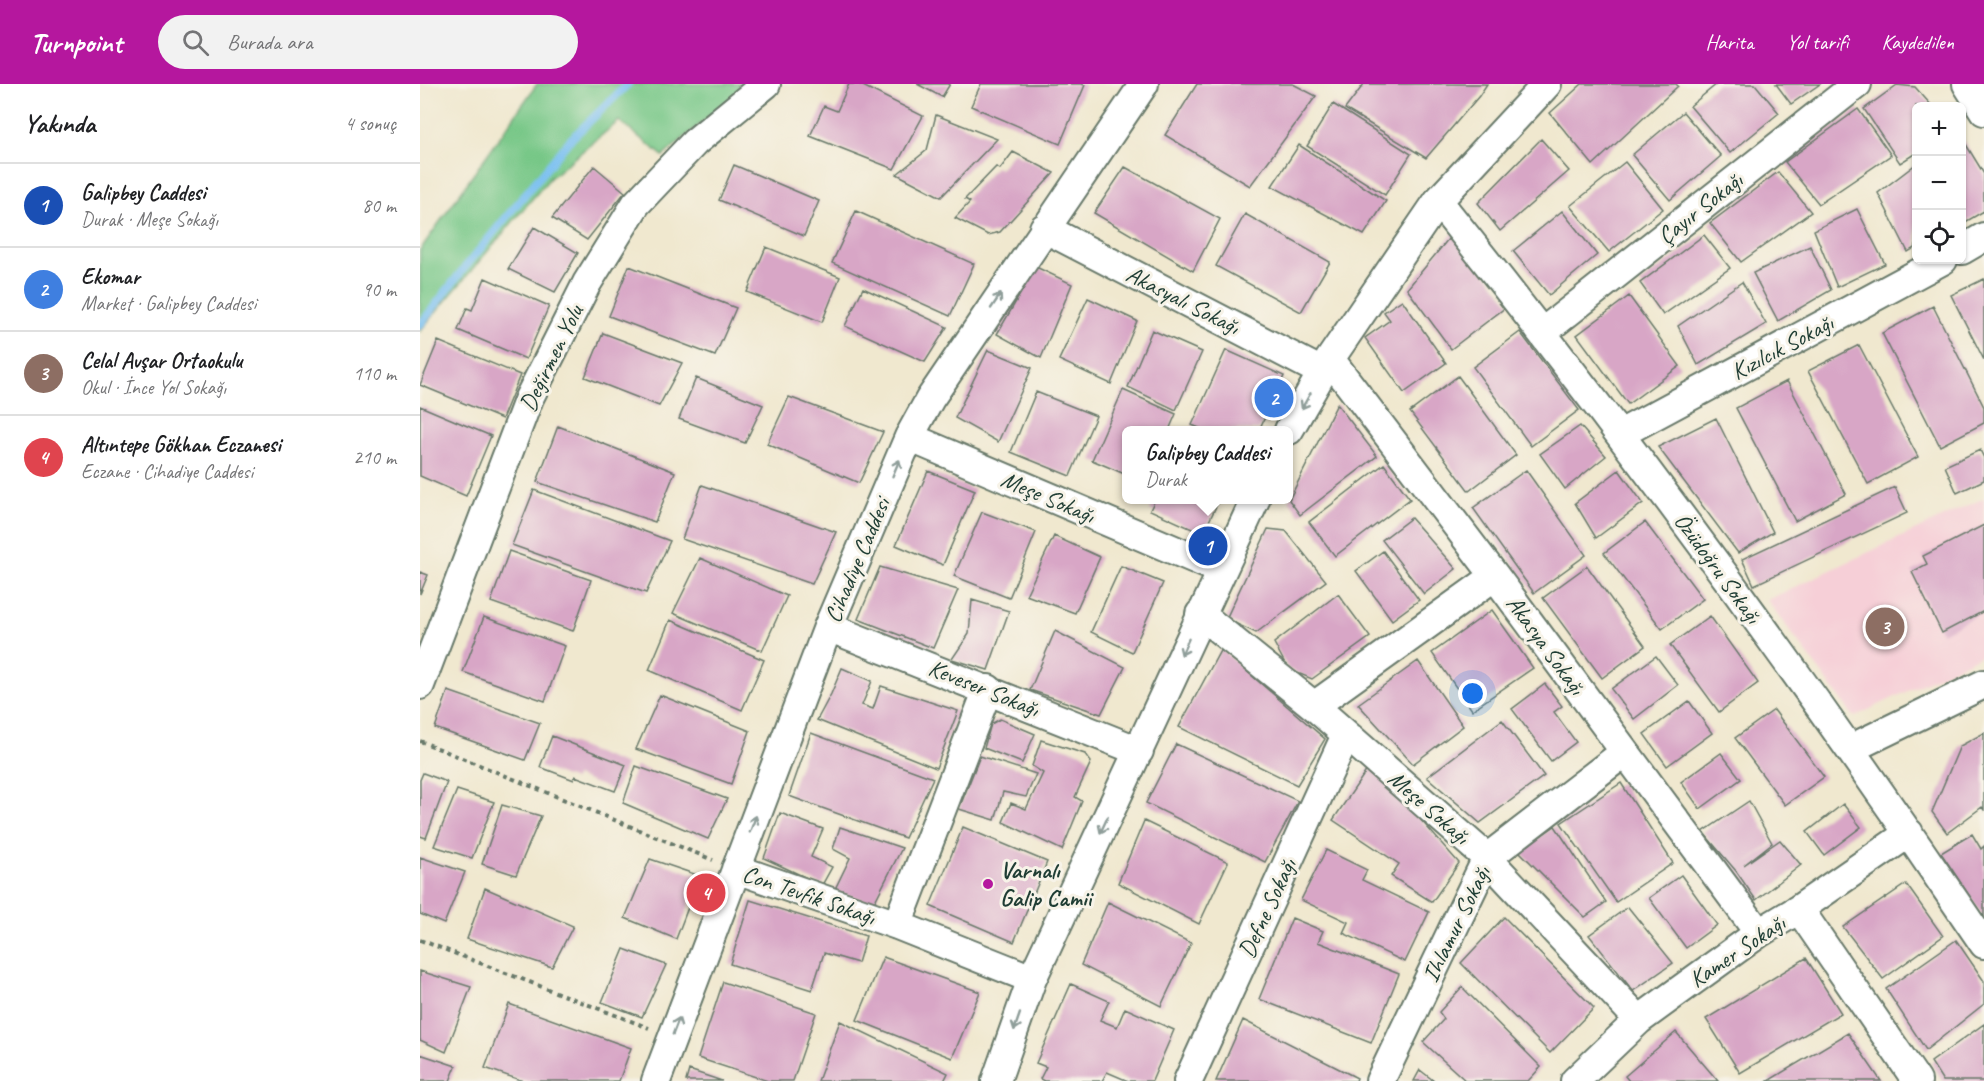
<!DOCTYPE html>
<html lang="tr">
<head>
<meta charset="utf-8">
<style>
  body { margin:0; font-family:Caveat,sans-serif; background:#f2f2f2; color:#202124 }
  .controls { position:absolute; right:18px; top:18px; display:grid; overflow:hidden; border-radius:9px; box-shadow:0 2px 4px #0004 }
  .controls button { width:54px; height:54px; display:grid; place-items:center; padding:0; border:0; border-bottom:2px solid #e0e0e0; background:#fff; color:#202124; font:30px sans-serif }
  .you { position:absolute; left:1053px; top:610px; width:21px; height:21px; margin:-15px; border:4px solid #fff; border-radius:50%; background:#1a73e8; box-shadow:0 0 0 9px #1a73e833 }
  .badge { display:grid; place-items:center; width:39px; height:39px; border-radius:50%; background:#b5179e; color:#fff; font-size:20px; font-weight:700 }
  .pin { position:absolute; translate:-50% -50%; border:3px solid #fff; box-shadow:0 2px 6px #0006 }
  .popup { position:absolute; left:702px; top:342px; width:171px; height:78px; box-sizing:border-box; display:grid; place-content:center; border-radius:9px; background:#fff; filter:drop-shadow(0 2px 4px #0005); font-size:20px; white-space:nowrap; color:#757577 }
  .popup b { font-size:22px; color:#202124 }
  .popup::after { content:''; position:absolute; left:50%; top:100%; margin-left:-12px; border:12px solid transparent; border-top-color:#fff }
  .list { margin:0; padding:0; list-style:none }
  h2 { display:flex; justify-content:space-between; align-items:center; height:78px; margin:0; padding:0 24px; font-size:26px }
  h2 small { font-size:20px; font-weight:400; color:#757577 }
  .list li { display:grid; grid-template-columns:39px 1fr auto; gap:18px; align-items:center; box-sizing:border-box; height:84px; padding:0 24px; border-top:2px solid #e0e0e0 }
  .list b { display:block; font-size:22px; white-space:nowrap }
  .list p { margin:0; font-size:20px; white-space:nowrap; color:#757577 }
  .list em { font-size:20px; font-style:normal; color:#757577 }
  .icon { flex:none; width:33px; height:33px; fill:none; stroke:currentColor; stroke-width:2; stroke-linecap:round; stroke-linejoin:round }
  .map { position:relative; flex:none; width:1564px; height:997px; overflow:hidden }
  header { display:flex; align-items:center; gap:36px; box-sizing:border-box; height:84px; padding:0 30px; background:#b5179e; color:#fff }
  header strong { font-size:28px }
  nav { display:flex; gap:33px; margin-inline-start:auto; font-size:21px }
  .search { width:420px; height:54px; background:#f2f2f2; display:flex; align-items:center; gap:15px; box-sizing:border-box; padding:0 21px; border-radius:33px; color:#757577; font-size:22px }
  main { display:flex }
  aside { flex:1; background:#fff }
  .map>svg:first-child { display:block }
  .built { fill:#f6cfd7 }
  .green { fill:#77c787; stroke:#4b825e; stroke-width:1.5 }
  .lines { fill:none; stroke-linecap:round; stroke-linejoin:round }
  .stream { stroke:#79c0f1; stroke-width:8 }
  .building { fill:#d8a6c6 }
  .minor-casing { stroke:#68796a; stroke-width:32 }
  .path { stroke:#68796a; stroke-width:4; stroke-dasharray:4.5 4.5; stroke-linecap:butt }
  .minor { stroke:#fff; stroke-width:28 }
  .oneway { stroke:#8f9e9a }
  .poi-dot { fill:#b5179e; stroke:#f7f3e8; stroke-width:2 }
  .labels { text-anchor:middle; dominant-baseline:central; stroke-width:6; stroke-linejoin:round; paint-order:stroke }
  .street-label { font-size:24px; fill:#1f3d34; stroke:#f7f3e8 }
  .poi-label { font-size:24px; font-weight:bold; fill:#1f3d34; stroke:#f7f3e8; text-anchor:start }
</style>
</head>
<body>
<header>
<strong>Turnpoint</strong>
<div class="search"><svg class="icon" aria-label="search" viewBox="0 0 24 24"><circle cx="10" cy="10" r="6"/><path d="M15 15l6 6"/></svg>Burada ara</div>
<nav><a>Harita</a><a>Yol tarifi</a><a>Kaydedilen</a></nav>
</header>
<main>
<aside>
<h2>Yakında<small>4 sonuç</small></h2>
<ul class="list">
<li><span class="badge" style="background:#1a4fb4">1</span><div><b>Galipbey Caddesi</b><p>Durak · Meşe Sokağı</p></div><em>80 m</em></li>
<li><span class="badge" style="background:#3f7fe0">2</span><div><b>Ekomar</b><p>Market · Galipbey Caddesi</p></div><em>90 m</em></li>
<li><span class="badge" style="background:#8d6e63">3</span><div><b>Celal Avşar Ortaokulu</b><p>Okul · İnce Yol Sokağı</p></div><em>110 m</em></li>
<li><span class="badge" style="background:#e0444e">4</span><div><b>Altıntepe Gökhan Eczanesi</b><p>Eczane · Cihadiye Caddesi</p></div><em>210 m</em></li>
</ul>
</aside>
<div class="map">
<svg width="1564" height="997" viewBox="0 0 1564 997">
  <rect width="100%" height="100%" fill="#f7f3e8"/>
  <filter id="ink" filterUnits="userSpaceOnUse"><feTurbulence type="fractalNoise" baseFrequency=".0167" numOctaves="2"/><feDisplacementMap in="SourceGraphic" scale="12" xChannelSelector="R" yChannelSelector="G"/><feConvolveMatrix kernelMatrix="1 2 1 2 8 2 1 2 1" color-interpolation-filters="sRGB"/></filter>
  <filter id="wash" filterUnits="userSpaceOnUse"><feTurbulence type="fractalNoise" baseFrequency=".008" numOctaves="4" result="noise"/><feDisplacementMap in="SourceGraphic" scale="24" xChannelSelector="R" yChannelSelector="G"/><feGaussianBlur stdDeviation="1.35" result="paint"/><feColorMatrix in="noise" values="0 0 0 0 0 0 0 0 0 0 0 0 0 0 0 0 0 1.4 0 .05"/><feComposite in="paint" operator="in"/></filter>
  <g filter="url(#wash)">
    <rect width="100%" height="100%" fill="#f0e8cf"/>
    <path class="built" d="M1564,414V570L1434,633L1347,516Z"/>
    <path class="green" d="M117,0H327L243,72L199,37L130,94L0,247V166Z"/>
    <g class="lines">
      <path class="stream" d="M0,241L42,187L149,57L208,0"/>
    </g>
    <g id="blocks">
      <path class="building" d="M429,0H439L503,32L474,85L390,52L404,22L417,27Z
        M497,0H530L522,13Z
        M561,0H661L665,1L640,60L551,22Z
        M777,0H873L896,12L830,102L745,51Z
        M944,0H1067L1059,12L1006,74L925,25Z
        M1162,0H1256L1258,2L1173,81L1130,29Z
        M1297,0H1335L1359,29L1310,69L1270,22Z
        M1356,0H1400L1371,20Z
        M1477,1L1495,3L1512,22H1496V69L1480,79L1444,25Z
        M913,20L991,70L965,111L887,62Z
        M1438,25L1471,71L1399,120L1365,78Z
        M1263,28L1301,72L1250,116L1212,71Z
        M516,31L577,55L521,113L477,90L507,66Z
        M1542,54L1564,90V127L1542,140Z
        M1121,55L1149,87L1080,147L1058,119Z
        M879,61L966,117L944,151L852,102Z
        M593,68L634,89L580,148L568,151L535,134L550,118L545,115L576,83L580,85Z
        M1205,78L1243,125L1189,168L1150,122Z
        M1496,80V163L1488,168L1458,109Z
        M314,81L399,117L384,152L299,116Z
        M174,82L205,108L167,156L132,134Z
        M705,83L800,135L773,187L674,129Z
        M1358,88L1391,128L1321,178L1290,139Z
        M1437,125L1465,180L1417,203L1394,146Z
        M436,127L554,180L530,232L412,179Z
        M1142,127L1177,171L1129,211L1093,167Z
        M825,130L910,178L881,228L796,182Z
        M114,143L158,169L135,208L88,185Z
        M1034,148L1090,220L1031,265L987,205Z
        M1284,151L1310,184L1243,231L1220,199Z
        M1390,162L1411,206L1358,237L1333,189Z
        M346,163L420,193L402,238L327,208Z
        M209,182L316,224L295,272L189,232Z
        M616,183L652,200L621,274L577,250Z
        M65,194L129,222L106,275L38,246L47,224L52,226Z
        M1564,195V276L1531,211Z
        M1322,198L1346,240L1278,281L1258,242Z
        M443,204L527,243L505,278L425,242Z
        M1209,212L1260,282L1208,320L1157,251Z
        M668,214L717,237L691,300L639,276Z
        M982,216L1026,279L984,309L945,254L970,236L964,228Z
        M1513,222L1564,323V339L1520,362L1462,249Z
        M732,246L782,268L756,326L708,303Z
        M1100,248L1159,326L1111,362L1053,283Z
        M183,249L262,279L239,322L165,293Z
        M18,257L100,291L82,335L0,301Z
        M1439,261L1498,373L1448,400L1388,287Z
        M568,266L612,284L578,358L535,334Z
        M806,266L864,292L839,346H784L772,341Z
        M1038,292L1096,371L1049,407L990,328Z
        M276,294L343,321L325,359L259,335Z
        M1367,297L1426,410L1375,437L1316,324Z
        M703,306L756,330L749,346H707V391L672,376Z
        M616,308L676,332L650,392L591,368Z
        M369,313L463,348L439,399L347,360Z
        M917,320L957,372L880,431L869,416Z
        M0,322L71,352L46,412L0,392Z
        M1296,334L1353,448L1318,469L1238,363Z
        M138,342L255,388L235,438L117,398Z
        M1160,342L1186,372L1145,405L1120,370Z
        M1560,366L1564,374V396L1537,409L1525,382Z
        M964,380L990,415L915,472L889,438Z
        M1106,386L1166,471L1114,509L1053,424Z
        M1199,386L1223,419L1176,454L1155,419Z
        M508,387L555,406L523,481L476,461Z
        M282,401L416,448L392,500L262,455Z
        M1475,403L1487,429L1334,501L1322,475Z
        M114,406L250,457L226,509L92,461Z
        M735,416H799L783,450L730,426Z
        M562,428L616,448L589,514L534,492Z
        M991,434L1036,485L1004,510L962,456Z
        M1225,438L1283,515L1242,545L1184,469Z
        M1564,441V527L1522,549L1492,488L1507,480L1503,472Z
        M848,445L866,447L906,497L836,549L806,535Z
        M634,452L680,473L655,529L606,511Z
        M89,467L171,496L153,547L71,518Z
        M963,467L999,516L972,536L936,487Z
        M280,474L367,512L342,567L253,529Z
        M701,482L743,499L712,568L671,548Z
        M1167,482L1225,562L1182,594L1123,514Z
        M460,483L538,506L513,564L438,535Z
        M0,488L8,491L0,510Z
        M918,510L950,553L892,595L868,585L854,559Z
        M552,516L589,527L568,586L532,575L549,550Z
        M1072,526L1113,584L1052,626L1012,569Z
        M1290,532L1338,599L1299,628L1250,561Z
        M64,533L145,562L125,617L43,588Z
        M250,536L344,576L322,626L229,586Z
        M635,547L705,583L681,630L610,606Z
        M801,565L905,655L877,701L759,643Z
        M1236,572L1258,601L1214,635L1191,605Z
        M998,577L1043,642L993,680L938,620Z
        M422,584L452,597L442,621L453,625L461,602L538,627L516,684L397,636L411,610Z
        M1125,600L1142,622L1134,628L1156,658L1131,677L1092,625Z
        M28,607L120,639L105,676L15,644Z
        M240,611L330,647L311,700L216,665Z
        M1269,617L1292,649L1247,682L1224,650Z
        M1354,626L1404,693L1365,721L1315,654Z
        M580,635L615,650L602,679L564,664L571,640Z
        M1082,636L1124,692L1060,739L1007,693Z
        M391,649L513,694L485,754L369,712Z
        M1564,649V726L1562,723L1527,749L1512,728L1540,662Z
        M132,652L206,681L195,707L155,692L154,696L120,683Z
        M621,656L665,670L671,678L655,713L662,717L642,766L583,738L591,719L606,725L623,689L612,682Z
        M756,660L878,717L845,778L726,719Z
        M1301,669L1321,695L1280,725L1261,698Z
        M560,672L616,690L606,713L583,708L575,736L539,725Z
        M951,680L1039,779L1012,818L971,792L979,780L913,736Z
        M216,682L307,715L288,755L203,719Z
        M3,689L27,698L6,754L0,752V696Z
        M1201,699L1253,779L1196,818L1141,739Z
        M37,706L74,718L52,774L14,762Z
        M1329,717L1352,759L1324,781L1360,756L1381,781L1336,816L1316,787L1283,748Z
        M1423,720L1441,743L1404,771L1387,748Z
        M82,721L121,732L96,791L62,780Z
        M360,729L403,745L391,773L412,783L402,801L344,774Z
        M724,737L808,778L779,840L698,799Z
        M1135,742L1186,818L1165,833L1099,767Z
        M420,743L482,764L454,819L414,807L430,774L413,765Z
        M543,743L627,778L594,858L510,822Z
        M1552,750L1561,765L1564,762V834L1521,769Z
        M906,766L947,786L942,796L1009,828L985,878L923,849L928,838L881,816Z
        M0,773L45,788L24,840L0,830Z
        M230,775L280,792L256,855L205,834Z
        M1261,791L1297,841L1266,864L1229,814Z
        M1486,800L1523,852L1463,895L1423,843Z
        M65,804L153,842L132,883L47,855Z
        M330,816L446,852L438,879L404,869L392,906L310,880Z
        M688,818L771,859L741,922L661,881Z
        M1208,823L1253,879L1213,907L1169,851Z
        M1084,833L1174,924L1130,969L1041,879Z
        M872,834L903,847L898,858L979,890L951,959L839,915Z
        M1536,856L1564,897V920L1506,966L1466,905Z
        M204,865L246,881L222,933L182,918Z
        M463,873L560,908L532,974L437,936Z
        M1386,874L1421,929L1320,989L1286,935Z
        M0,887L51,903L26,968L0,956Z
        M303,898L396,929L373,997H348L278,974Z
        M651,900L689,917L680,936L697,943L705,924L754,946L732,997H708L687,988L682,997H624L620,995L626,983L616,979Z
        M1042,903L1121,983L1108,997H1046L1003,958L1024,935L1019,928Z
        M89,920L211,964L199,997H103L65,984Z
        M823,936L937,994L936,997H796Z
        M420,937L528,989L524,997H398Z
        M1564,940V997H1523L1511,978Z
        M1256,948L1298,997H1209L1205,992Z
        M1428,949L1461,997H1348Z
        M0,970L36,982L30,997H0Z
        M269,986L302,997H266Z
        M1000,986L1014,997H994Z"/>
    </g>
  </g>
  <g filter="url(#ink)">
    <use href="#blocks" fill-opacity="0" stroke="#68796a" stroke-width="1.5"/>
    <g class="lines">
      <defs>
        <path id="minor" d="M1547,0L1564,27
          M1018,117C1210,357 1392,605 1564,860
          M624,144L902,288
          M1542,166L1564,153
          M1123,248L1437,0
          M910,275L1075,492L1339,849
          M869,346L910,275L1018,117L1127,0
          M1200,350L1523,176
          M489,353L801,486
          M780,530L894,622L1067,774L1219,936
          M408,543L719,667
          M0,601L109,314L167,199L216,120L275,58L346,0
          M894,622L1075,492
          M1430,665L1564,600
          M316,785L477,841L612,895
          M1379,825L1497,997
          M477,841L568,605
          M236,997L408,543L489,353L510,315L724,0
          M576,997L612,895L835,416
          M768,997L926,651
          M960,997L1067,774L1205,668
          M1155,997L1219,936L1256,909L1339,849L1379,825L1489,749"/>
      </defs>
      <use href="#minor" class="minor-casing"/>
      <path class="path" d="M0,657L293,776
        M0,856L229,944"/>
      <use href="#minor" class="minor"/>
    </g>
    <defs><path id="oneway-shaft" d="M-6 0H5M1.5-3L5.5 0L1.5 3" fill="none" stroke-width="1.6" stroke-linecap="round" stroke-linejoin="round" transform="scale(1.5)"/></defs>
    <g class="oneway">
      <use href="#oneway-shaft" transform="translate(576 217) rotate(-56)"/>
      <use href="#oneway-shaft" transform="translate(886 317) rotate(120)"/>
      <use href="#oneway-shaft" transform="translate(476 384) rotate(-67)"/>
      <use href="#oneway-shaft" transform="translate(765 563) rotate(114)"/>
      <use href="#oneway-shaft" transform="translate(333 740) rotate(-69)"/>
      <use href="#oneway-shaft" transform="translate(684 741) rotate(115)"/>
      <use href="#oneway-shaft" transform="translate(597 938) rotate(109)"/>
      <use href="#oneway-shaft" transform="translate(256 942) rotate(-69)"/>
    </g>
  </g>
  <circle class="poi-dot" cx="568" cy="800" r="6"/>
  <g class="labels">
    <g class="street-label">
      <text transform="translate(1280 124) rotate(-38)">Çayır Sokağı</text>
      <text transform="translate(763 216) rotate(27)">Akasyalı Sokağı</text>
      <text transform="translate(1362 263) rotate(-28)">Kızılcık Sokağı</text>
      <text transform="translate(131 274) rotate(-64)">Değirmen Yolu</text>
      <text transform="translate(628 413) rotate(23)">Meşe Sokağı</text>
      <text transform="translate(437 476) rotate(-67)">Cihadiye Caddesi</text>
      <text transform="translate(1298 484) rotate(54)">Özüdoğru Sokağı</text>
      <text transform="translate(1126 561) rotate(54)">Akasya Sokağı</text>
      <text transform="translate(564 604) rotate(22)">Keveser Sokağı</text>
      <text transform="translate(1009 723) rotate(41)">Meşe Sokağı</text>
      <text transform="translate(389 811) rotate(19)">Con Tevfik Sokağı</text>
      <text transform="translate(847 824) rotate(-65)">Defne Sokağı</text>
      <text transform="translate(1036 840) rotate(-64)">Ihlamur Sokağı</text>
      <text transform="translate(1317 867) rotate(-34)">Kamer Sokağı</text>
    </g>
    <g class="poi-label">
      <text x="580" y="786">Varnalı<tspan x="580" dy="28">Galip Camii</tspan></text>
    </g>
  </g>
</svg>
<div class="controls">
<button>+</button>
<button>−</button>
<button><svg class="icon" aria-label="locate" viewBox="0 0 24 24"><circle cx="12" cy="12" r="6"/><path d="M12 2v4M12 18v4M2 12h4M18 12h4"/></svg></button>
</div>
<div class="you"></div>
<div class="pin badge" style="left:788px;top:462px;background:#1a4fb4">1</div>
<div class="popup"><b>Galipbey Caddesi</b>Durak</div>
<div class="pin badge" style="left:854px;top:314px;background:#3f7fe0">2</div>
<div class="pin badge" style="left:1465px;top:543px;background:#8d6e63">3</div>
<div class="pin badge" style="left:286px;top:809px;background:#e0444e">4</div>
</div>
</main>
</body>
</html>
